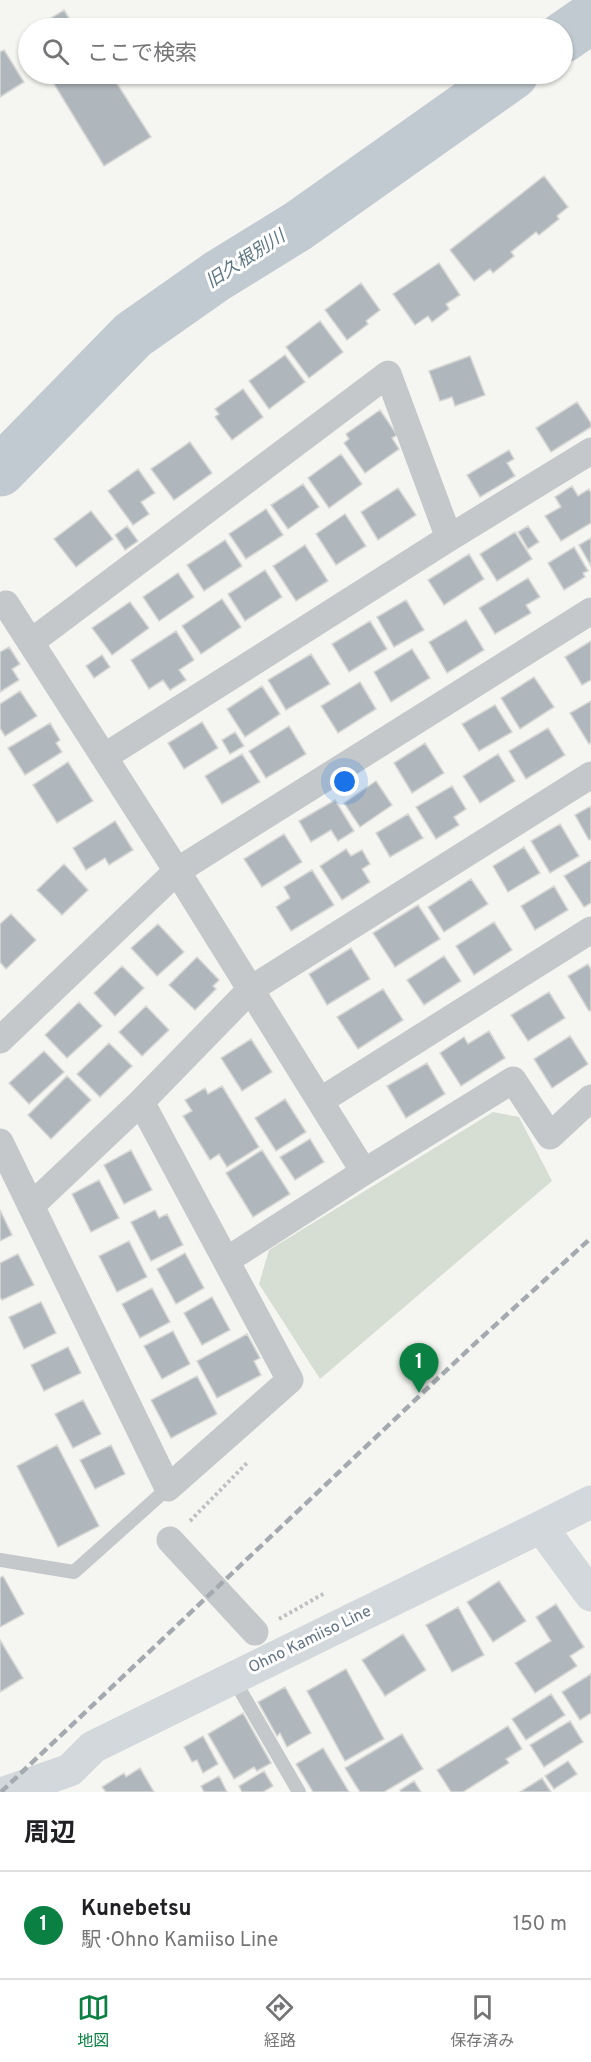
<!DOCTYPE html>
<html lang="ja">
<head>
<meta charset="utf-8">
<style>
  body { margin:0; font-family:Overpass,"Noto Sans JP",sans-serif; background:#f6f6f6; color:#202124 }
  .you { position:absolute; left:345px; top:782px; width:21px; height:21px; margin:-15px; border:4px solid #fff; border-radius:50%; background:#1a73e8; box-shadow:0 0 0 9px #1a73e833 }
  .badge { display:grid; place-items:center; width:39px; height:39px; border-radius:50%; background:#0b8043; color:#fff; font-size:20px; font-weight:700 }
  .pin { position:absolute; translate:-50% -50px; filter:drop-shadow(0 2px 3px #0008) }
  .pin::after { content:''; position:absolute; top:32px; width:21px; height:18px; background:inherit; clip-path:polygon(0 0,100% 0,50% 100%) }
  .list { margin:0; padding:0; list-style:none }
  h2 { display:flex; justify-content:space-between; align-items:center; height:78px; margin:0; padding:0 24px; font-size:26px }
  h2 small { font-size:20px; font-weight:400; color:#757577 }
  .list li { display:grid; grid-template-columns:39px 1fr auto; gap:18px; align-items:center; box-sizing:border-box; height:108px; padding:0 24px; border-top:2px solid #e0e0e0 }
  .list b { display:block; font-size:22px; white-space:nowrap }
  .list p { margin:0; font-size:20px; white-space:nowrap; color:#757577 }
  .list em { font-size:20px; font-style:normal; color:#757577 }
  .icon { flex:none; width:33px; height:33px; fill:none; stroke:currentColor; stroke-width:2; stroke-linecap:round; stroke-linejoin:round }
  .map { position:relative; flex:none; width:591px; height:1792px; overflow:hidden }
  .search { position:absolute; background:#fff; box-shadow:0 2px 4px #0004; left:18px; right:18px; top:18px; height:66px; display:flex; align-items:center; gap:15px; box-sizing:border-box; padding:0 21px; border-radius:33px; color:#757577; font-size:22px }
  .sheet { height:186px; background:#fff }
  nav { display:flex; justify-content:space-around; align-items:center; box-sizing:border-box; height:84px; border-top:2px solid #e0e0e0; background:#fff; font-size:16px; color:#757577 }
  nav a { display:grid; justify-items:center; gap:3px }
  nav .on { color:#0b8043 }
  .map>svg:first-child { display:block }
  .green { fill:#d6ddd2 }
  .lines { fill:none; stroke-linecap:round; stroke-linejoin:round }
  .river { stroke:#c0cad0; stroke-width:51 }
  .building { fill:#afb6bc; stroke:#d6d7d4; stroke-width:1.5 }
  .path { stroke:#bec0c2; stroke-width:4; stroke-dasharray:3 3; stroke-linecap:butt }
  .lane { stroke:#c4c8cb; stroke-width:14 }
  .street { stroke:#c4c8cb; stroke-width:27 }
  .secondary { stroke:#d3d8dc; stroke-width:33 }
  .rail { stroke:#a4aab0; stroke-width:4.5; stroke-dasharray:9 4.5; stroke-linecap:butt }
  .labels { text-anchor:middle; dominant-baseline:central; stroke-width:6; stroke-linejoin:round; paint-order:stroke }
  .street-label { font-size:16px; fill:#627384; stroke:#fff }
  .water-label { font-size:18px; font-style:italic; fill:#5e7682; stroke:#fff }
</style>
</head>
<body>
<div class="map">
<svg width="591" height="1792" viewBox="0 0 591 1792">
  <rect width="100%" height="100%" fill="#f5f6f1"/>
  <path class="green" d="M493,1112L519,1117L552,1181L320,1379L259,1284L269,1250Z"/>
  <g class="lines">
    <path class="river" d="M562,38L591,18
      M0,471L133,335L217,276L298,226L513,74"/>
  </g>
  <path class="building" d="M64,10L75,28H35Z
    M4,50L24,82L0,97V52Z
    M48,74H111L151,137L104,166Z
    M544,176L568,207L557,216L559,219L539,235L536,232L511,252L514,256L493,273L490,269L474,281L450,250Z
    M439,263L460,295L446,304L449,309L432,322L428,316L415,325L393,294Z
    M361,283L380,310L366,321L368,324L347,340L325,310Z
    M320,321L343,352L309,378L286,347Z
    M285,355L305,382L269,409L249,381Z
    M470,356L485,395L455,406L452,397L440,401L429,371Z
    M243,389L263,417L232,440L215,417L219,414L215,409Z
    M577,402L591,423V427L551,452L536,428Z
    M380,410L397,435L392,438L399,449L365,473L344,443L349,439L346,434Z
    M190,442L212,473L174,500L151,469Z
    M509,450L514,459L507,463L515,476L480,497L467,475Z
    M341,454L362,484L329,508L308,478Z
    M138,469L155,493L141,502L149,514L133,525L108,491Z
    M303,484L319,507L288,529L271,505Z
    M572,486L578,496L589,489L591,493V523L561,541L545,516L561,507L555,497Z
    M398,488L416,515L378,540L361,512Z
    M266,509L283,535L246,559L229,534Z
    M91,511L113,539L76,567L54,539Z
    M345,514L366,546L336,565L316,534Z
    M127,526L138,541L125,550L115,535Z
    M528,526L539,542L528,549L518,532Z
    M515,532L532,559L497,581L480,554Z
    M591,538V566L579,545Z
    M225,540L242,566L204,591L187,565Z
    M305,545L328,581L296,601L273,566Z
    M574,547L588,571L583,573L585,577L564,590L548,563Z
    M469,554L484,579L444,605L428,580Z
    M265,570L282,597L245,621L228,594Z
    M178,573L194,597L159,621L143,597Z
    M528,578L540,597L526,605L531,613L495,634L479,608Z
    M222,599L241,627L201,654L182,626Z
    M406,600L424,630L394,647L377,617Z
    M130,602L149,628L112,655L92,628Z
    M466,620L484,650L447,673L429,642Z
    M370,621L387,649L349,672L332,644Z
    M176,631L194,660L179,670L186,680L170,690L163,680L149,689L131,660Z
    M591,641V680L582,685L565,657Z
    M9,647L20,664L12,669L19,680L0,692V652Z
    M412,649L430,678L391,702L374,672Z
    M311,654L330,684L286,710L268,680Z
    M102,655L110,667L94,678L86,666Z
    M534,677L554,707L520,729L501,698Z
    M360,682L376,709L338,733L321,706Z
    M262,686L280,714L245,737L227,709Z
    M20,691L37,716L5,736L0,728V704Z
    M591,701V742L589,744L570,713Z
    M495,705L512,732L479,751L462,724Z
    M202,722L218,748L184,769L168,743Z
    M50,723L60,740L56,743L62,752L25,775L8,748Z
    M289,726L306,754L266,778L249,751Z
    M548,728L565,755L526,779L509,751Z
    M235,732L244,746L230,754L222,740Z
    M425,743L444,773L412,793L394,763Z
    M242,754L260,782L222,804L205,776Z
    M498,754L515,781L480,803L463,776Z
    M68,762L93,801L57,823L33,785Z
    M376,781L392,805L360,827L344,803Z
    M452,786L466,809L454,817L459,825L436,839L416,807Z
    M335,800L354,831L338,841L331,830L311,842L299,821Z
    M591,806V839L589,840L575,815Z
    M408,814L423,838L390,857L376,833Z
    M115,821L133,850L109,865L105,858L86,870L73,848Z
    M560,824L579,856L550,873L531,841Z
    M284,834L302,862L262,887L244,859Z
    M524,847L540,873L508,892L493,866Z
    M346,849L351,856L362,850L370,864L362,869L370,882L342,900L320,866Z
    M591,860V903L584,907L564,876Z
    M64,864L88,890L62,915L37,890Z
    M312,870L334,905L291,931L276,907L290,898L284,887Z
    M471,879L488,904L444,932L428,907Z
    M554,886L568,910L535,930L521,906Z
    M418,905L440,939L395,967L373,933Z
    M11,914L36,940L6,969L0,962V924Z
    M494,922L512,950L474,975L456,946Z
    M158,924L184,952L157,976L131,948Z
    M351,948L370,979L327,1005L309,974Z
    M444,956L461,981L424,1005L407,980Z
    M197,957L219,980L213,986L216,989L195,1010L169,985Z
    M588,964L591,970V1010L589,1011L568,976Z
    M122,966L144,988L115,1016L94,993Z
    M383,989L403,1020L358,1049L337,1017Z
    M549,992L565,1018L528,1041L511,1015Z
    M79,1002L102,1026L67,1058L45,1035Z
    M146,1006L169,1030L142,1056L119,1032Z
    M489,1031L505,1058L461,1086L440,1053L464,1037L468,1044Z
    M570,1036L588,1064L552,1088L534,1059Z
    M251,1039L272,1072L242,1091L221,1058Z
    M109,1043L132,1066L100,1097L77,1074Z
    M44,1051L64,1072L29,1104L9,1083Z
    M427,1063L445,1094L406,1118L387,1086Z
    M67,1076L91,1100L51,1139L28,1115Z
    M222,1086L259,1147L227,1167L219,1154L210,1160L183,1116L192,1111L185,1100L205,1088L208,1094Z
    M285,1099L306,1132L276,1151L255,1118Z
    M310,1139L324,1162L295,1180L280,1157Z
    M131,1150L152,1190L124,1204L104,1165Z
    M262,1150L290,1194L253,1217L226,1173Z
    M99,1180L119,1218L91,1232L72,1194Z
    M0,1210L12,1235L0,1241Z
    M155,1210L159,1218L167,1214L183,1245L151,1261L131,1222Z
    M129,1241L147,1277L117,1292L99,1256Z
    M185,1253L204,1288L176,1304L157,1269Z
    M18,1254L34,1285L2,1300L0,1297V1263Z
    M152,1288L170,1322L140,1338L122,1304Z
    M212,1297L230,1330L202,1345L184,1313Z
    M41,1302L56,1333L24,1349L9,1317Z
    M173,1331L190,1364L162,1379L144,1346Z
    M247,1334L260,1358L254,1361L261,1375L217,1398L197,1361Z
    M68,1347L81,1373L44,1391L31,1365Z
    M197,1376L217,1414L171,1438L151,1400Z
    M83,1400L101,1434L73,1448L55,1414Z
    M57,1445L99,1526L58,1547L17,1466Z
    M111,1445L125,1474L95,1489L80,1460Z
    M3,1576L24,1614L0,1627V1578Z
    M499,1581L526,1621L493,1642L467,1602Z
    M556,1604L584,1647L570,1656L577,1666L535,1693L515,1663L551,1641L536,1617Z
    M458,1607L484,1655L452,1672L426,1625Z
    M403,1634L426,1670L385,1696L362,1660Z
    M0,1640L23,1678L0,1692Z
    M346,1669L384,1739L345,1761L307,1691Z
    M591,1674V1713L580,1720L562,1692Z
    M285,1687L311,1733L287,1747L280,1733L277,1736L258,1702Z
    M551,1694L565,1715L526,1740L512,1719Z
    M243,1713L271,1763L257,1771L254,1767L234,1779L208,1734Z
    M570,1721L583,1742L544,1767L530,1745Z
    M508,1726L522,1749L506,1759L509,1763L463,1792H451L437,1770Z
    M402,1734L423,1769L384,1792H360L345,1768Z
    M203,1736L218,1764L203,1773L197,1760L192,1762L184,1747Z
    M323,1748L349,1792H313L296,1764Z
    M568,1761L577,1774L554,1789L545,1776Z
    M140,1768L154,1792H106L102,1787L124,1773L126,1777Z
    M264,1771L273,1786L263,1792H242L239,1786Z
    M219,1776L227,1792H204L201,1786Z
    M542,1778L551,1792H520Z
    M414,1781L421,1792H401L400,1790Z"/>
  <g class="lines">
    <path class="path" d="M190,1521L247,1463
      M279,1619L325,1593"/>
    <path class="lane" d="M0,1560L74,1572L168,1488
      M233,1678L299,1792"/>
    <path class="street" d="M6,604L177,871L364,1172
      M31,642L388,374L449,538
      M104,757L449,538L591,451
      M0,1040L177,871L591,611
      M320,1101L591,930
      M0,1142L168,1488L290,1380L141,1102
      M31,1206L141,1102L251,989L591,775
      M227,1260L364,1172L513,1080L550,1136L591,1098
      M170,1540L255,1632"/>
    <path class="secondary" d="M541,1527L591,1502
      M7,1792L70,1770L93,1747L541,1527L591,1595"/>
    <path class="rail" d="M1,1792L469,1349L591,1238"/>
  </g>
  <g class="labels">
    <g class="street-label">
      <text transform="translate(310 1640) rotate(-26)">Ohno Kamiiso Line</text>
    </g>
    <g class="water-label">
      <text transform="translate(246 260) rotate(-33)">旧久根別川</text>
    </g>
  </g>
</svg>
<div class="you"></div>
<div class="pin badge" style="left:419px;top:1393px">1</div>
<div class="search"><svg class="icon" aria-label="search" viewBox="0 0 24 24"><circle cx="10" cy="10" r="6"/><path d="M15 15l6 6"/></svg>ここで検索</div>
</div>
<section class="sheet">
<h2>周辺<small></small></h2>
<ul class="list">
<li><span class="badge">1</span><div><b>Kunebetsu</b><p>駅 · Ohno Kamiiso Line</p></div><em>150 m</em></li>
</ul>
</section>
<nav>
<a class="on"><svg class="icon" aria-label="map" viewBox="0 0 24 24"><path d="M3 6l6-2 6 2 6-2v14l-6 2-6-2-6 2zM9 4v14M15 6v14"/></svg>地図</a>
<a><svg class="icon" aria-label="directions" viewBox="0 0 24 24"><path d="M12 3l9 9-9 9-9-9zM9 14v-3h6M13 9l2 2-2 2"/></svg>経路</a>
<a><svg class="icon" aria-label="saved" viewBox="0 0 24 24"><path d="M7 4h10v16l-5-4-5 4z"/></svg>保存済み</a>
</nav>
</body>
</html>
